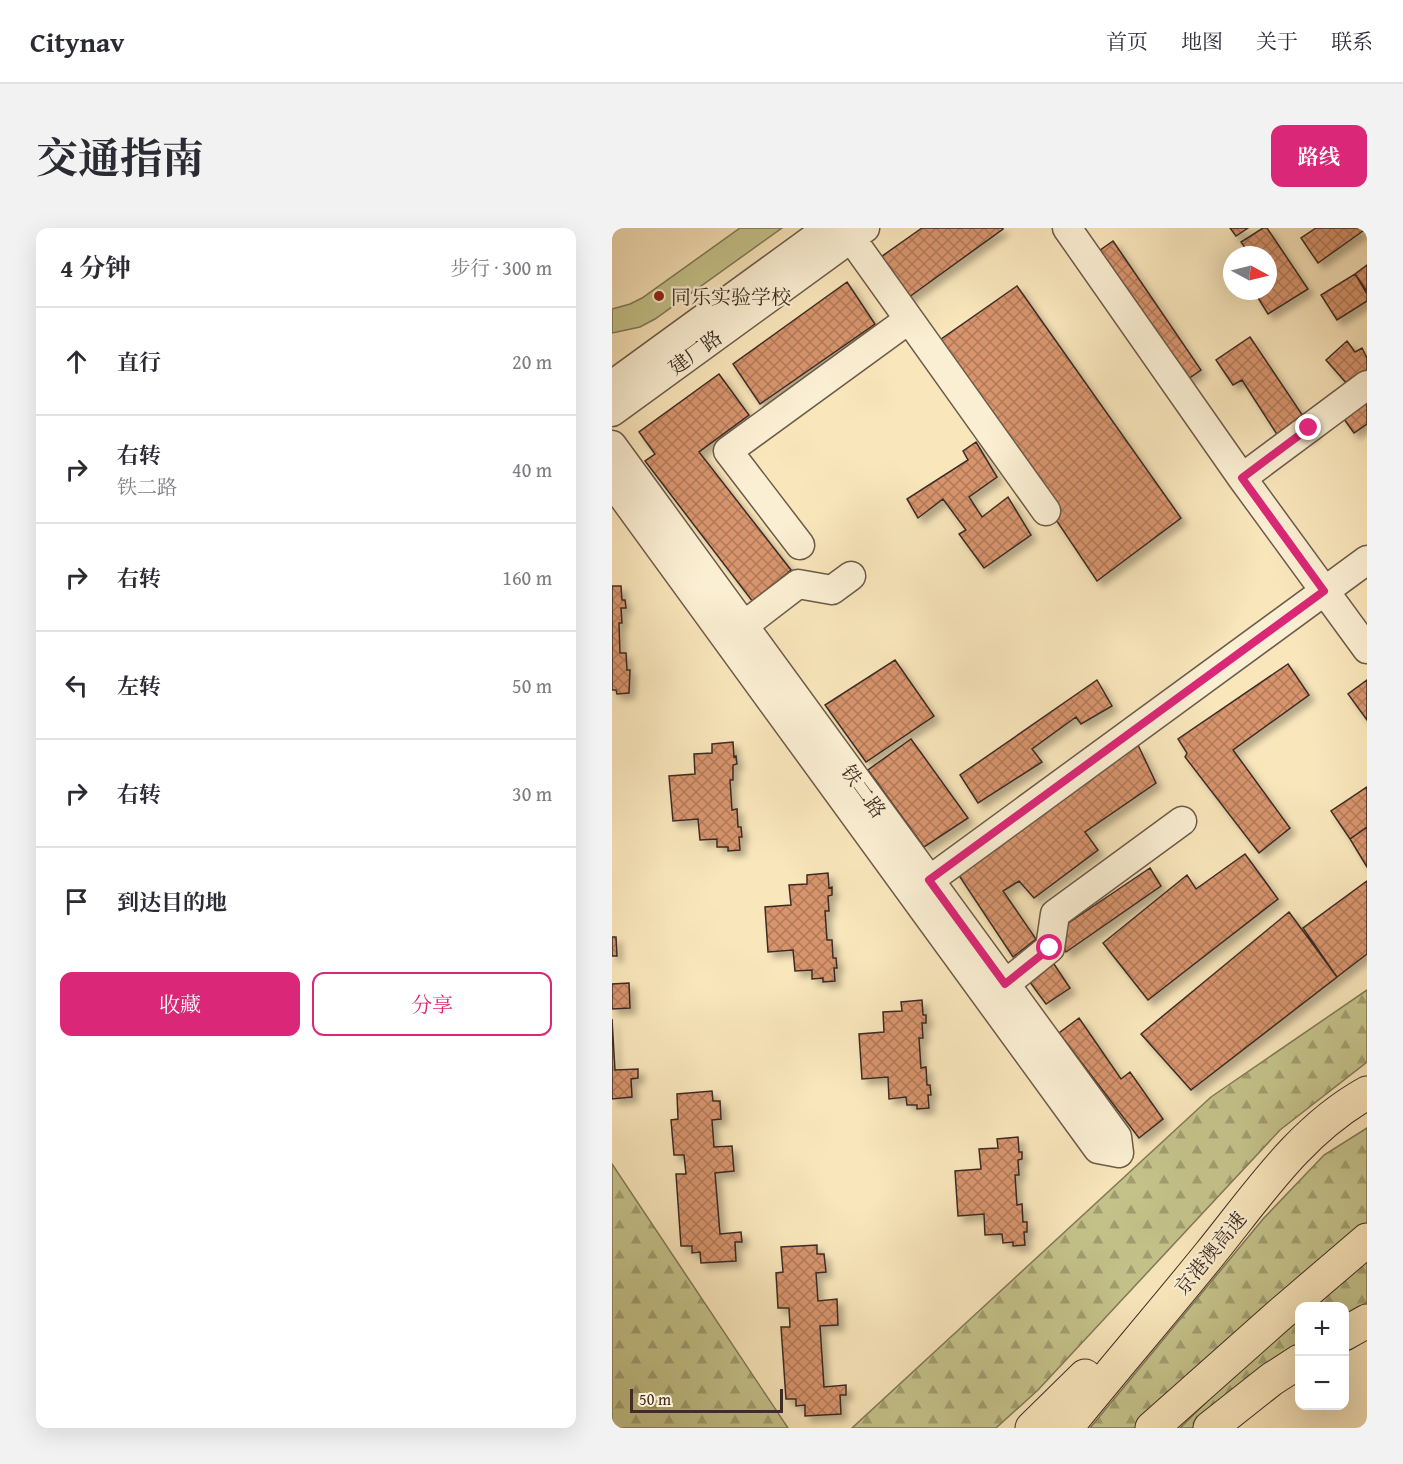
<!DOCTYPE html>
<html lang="zh">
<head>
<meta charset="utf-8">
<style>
  body { margin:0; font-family:"Gentium Book Plus","Noto Serif SC",serif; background:#f2f2f3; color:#2b2b33 }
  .controls { position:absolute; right:18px; bottom:18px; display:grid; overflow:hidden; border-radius:12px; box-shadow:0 6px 24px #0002 }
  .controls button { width:54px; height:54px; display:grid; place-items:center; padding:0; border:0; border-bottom:2px solid #e1e1e2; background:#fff; color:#2b2b33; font:30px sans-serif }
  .compass { position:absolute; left:611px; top:18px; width:54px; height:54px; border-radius:50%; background:#fff; box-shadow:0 6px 24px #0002; rotate:97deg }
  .scale { position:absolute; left:18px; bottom:15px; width:153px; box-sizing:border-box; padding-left:6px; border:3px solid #3e2c25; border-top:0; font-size:16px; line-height:21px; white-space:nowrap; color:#3e2c25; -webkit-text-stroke:4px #fbefd3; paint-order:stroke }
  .stop { position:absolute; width:18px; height:18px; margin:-14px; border:4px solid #db2777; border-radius:50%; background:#fff }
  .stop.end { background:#db2777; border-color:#fff; box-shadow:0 2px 6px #0008 }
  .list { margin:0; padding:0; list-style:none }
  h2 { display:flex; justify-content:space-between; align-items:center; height:78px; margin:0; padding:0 24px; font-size:26px }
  h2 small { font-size:20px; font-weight:400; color:#7c7c81 }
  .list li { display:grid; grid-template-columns:39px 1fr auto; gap:18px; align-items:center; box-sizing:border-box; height:108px; padding:0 24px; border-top:2px solid #e1e1e2 }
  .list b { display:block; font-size:22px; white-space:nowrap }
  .list p { margin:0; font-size:20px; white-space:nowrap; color:#7c7c81 }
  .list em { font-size:20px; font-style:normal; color:#7c7c81 }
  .actions { display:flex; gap:12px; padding:18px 24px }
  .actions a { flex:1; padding:14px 0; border:2px solid #db2777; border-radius:12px; text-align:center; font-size:21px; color:#db2777 }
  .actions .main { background:#db2777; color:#fff }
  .icon { flex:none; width:33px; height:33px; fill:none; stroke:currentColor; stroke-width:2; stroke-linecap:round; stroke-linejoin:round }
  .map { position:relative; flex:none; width:755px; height:1200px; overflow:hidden; border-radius:12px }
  header { display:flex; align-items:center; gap:36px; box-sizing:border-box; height:84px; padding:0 30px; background:#fff; border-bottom:2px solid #e1e1e2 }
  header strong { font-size:28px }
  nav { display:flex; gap:33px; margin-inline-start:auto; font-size:21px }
  .intro { display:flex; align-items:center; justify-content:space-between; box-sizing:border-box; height:144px; padding:0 36px }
  h1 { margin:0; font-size:42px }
  .button { padding:15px 27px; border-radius:12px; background:#db2777; color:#fff; font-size:21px; font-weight:700 }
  main { display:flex; gap:36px; padding:0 36px }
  aside { flex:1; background:#fff; border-radius:12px; box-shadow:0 6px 24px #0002 }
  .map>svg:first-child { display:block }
  .grass { fill:#c5c38b; stroke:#827858; stroke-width:1.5 }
  .forest { fill:url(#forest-firs); stroke:#827858; stroke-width:1.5 }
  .building { fill:url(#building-cross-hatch); stroke:#3e2c25; stroke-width:1.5; filter:url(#shadow) }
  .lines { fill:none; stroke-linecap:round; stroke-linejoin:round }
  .minor-casing { stroke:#6d5a4a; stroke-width:31 }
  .highway-casing { stroke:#3e2c25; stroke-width:35 }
  .minor { stroke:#fbefd3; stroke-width:28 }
  .highway { stroke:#f9e6bb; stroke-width:33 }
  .route { stroke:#db2777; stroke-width:8 }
  .poi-dot { fill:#8f2418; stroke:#fbefd3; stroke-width:2 }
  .labels { text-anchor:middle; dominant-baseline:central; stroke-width:4.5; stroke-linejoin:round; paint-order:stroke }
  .poi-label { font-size:20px; fill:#3e2c25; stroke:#fbefd3; text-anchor:start }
  .street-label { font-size:20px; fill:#3e2c25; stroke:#fbefd3 }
</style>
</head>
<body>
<header>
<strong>Citynav</strong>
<nav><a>首页</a><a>地图</a><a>关于</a><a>联系</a></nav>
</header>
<div class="intro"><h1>交通指南</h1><a class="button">路线</a></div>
<main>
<aside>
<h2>4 分钟<small>步行 · 300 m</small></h2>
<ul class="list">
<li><svg class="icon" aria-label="ahead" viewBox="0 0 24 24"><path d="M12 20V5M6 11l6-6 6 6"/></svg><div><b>直行</b></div><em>20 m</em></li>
<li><svg class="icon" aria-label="right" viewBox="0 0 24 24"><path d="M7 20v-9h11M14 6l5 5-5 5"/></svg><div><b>右转</b><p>铁二路</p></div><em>40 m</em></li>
<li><svg class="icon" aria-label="right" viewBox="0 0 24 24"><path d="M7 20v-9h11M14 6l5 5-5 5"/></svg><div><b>右转</b></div><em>160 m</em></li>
<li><svg class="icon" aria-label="left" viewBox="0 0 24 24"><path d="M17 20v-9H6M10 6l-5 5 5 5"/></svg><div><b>左转</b></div><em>50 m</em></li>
<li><svg class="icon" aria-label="right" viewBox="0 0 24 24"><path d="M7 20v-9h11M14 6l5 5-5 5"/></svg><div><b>右转</b></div><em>30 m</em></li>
<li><svg class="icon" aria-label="arrive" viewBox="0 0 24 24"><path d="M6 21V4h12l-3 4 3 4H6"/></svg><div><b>到达目的地</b></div></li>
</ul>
<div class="actions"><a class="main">收藏</a><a>分享</a></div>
</aside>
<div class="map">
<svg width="755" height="1200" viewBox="0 0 755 1200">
  <defs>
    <pattern id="forest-firs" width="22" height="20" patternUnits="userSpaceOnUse" patternTransform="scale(1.5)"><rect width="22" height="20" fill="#c5c38b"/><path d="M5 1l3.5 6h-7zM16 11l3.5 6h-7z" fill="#a19f71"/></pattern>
    <pattern id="building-cross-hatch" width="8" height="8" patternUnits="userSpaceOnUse" patternTransform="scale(1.5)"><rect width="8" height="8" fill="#d7946d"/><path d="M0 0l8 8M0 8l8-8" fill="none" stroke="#b07959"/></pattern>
    <filter id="shadow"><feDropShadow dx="5.5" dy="5.5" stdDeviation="3" flood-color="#0004"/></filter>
  </defs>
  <rect width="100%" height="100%" fill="#f9e6bb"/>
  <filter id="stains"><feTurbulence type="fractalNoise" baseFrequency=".00333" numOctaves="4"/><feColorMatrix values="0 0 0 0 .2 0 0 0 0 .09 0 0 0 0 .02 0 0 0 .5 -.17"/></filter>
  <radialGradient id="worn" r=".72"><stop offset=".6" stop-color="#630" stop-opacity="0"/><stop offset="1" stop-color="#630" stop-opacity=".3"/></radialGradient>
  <path class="grass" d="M128,0H170L43,91L28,99L0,105V81L18,76L30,70Z"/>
  <path class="forest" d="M755,762V834L668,902L426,1162L384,1200H240L599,869Z
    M755,900V999L537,1200H478L651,991L712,927Z
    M0,936L176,1200H0Z
    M755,1028V1074L733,1089L732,1078H693Z
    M687,1083V1123L586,1200H568Z"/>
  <path class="building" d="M310,0H391V1L293,72L266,31Z
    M618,0H636L624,8Z
    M651,0H655L696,61L656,86L643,65L645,63H656L658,54L656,27H638L629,14Z
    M704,0H755L706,35L689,10Z
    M501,13L589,142L566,158L477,30Z
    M755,37V66L743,46Z
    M743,46L755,63V73L725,92L709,67Z
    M235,54L263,96L148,176L121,136Z
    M405,58L569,290L485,353L325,114Z
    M638,109L691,188L666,208L630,152L621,157L604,132Z
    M735,113L743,124L750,120L755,130V143L736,157L714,132Z
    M107,146L137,187L87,224L179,342L141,374L33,233L43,226L27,204Z
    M755,169V196L742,205L729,187Z
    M364,214L385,249L357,269L370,289L396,269L419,307L372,340L347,306L354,302L331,271L306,290L295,271L356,232L351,223Z
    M0,358H9L10,372H13L14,380H9L10,395H7L8,425H14L15,442H18L17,465L5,466L4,462H0Z
    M283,432L322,488L254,534L213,477Z
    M676,436L697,467L621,522L678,600L647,625L573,529L575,525L566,511Z
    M485,452L500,478L469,496L464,489L420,521L430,534L366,575L348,547Z
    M755,452V492L736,466Z
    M299,511L356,590L312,619L256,542Z
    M121,514L122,529L124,528L125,536L121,537V552H118L120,582L125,581L126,599H129L130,609H127L128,622L116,623V619H105V611L88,612L86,591L61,593L57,548L83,546L82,526L100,525V516Z
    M526,517L544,555L473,604L486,622L422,670L407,653L391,663L424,711L401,729L344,643Z
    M755,559V599L738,611L719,583Z
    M755,599V639L738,611Z
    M633,626L666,671L536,772L491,715L575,647L584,661Z
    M538,640L549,658L454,724L443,704Z
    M216,645L217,660L220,659V667L216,668L217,683H213L215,712H220L221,730H224L225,740H222L223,753L211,754V750L200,751V742L183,743L181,722L156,724L153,679L179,677L177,657L195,656V647Z
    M755,653V726L725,749L691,700Z
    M677,684L725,749L579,862L529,806Z
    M0,709H4L5,728H0Z
    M442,736L458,760L434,776L417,753Z
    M17,755L18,780L0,781V756Z
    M310,772L311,787H314V795H310L311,810H307L309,840L314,839L315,857H318L319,867H316L317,880L305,881V877H295L294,869L277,871L276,849L250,851L247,806L272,804L271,784L290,783L289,774Z
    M467,790L509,851L518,844L551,891L527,910L447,805Z
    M0,791L3,842L26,841V850L19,851L20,869L0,871Z
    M100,863L101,873H108L109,891L100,892L102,919L120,918L122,943L103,945L108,1006L129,1004L130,1014H123L124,1033L89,1035L88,1024L80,1025V1018H69L64,946H74L72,927H62L59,892L66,891L65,866Z
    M406,909L407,924H410V931L406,932L407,947H403L405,977L410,976L411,994H415V1004H412L413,1017L401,1018V1014L391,1015L390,1006L373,1007L372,986L346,988L343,943L369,941L367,921L386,920L385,911Z
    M205,1017V1026H212L214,1044L204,1045L206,1073L225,1071L226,1097L208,1098L212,1159L234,1157V1167H228L229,1186L193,1188V1177L184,1178V1171H174L169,1099H178L177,1080H166L164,1045L171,1044L169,1019Z"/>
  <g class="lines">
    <defs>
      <path id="minor" d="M455,0L630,250L755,421
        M239,10L434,283
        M0,157L216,0
        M0,184L253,0
        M0,217L505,909L507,925L486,921L0,254
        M630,250L755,157
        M188,317L116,223L296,92
        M118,408L186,356L220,362L239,348
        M304,662L755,332
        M380,767L438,720L443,686L570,593"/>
      <path id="highway" d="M732,1106L755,1093
        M420,1200L473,1148
        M454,1200C501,1142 550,1085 597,1027C645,968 687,903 755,865
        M540,1200L665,1089L755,1012
        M598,1200L660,1151L688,1133"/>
    </defs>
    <use href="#minor" class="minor-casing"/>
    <use href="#highway" class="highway-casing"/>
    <use href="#minor" class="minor"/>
    <use href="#highway" class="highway"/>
  </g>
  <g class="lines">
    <path class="route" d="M438,720L393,756L317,652L712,363L630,250L697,200"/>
  </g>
  <circle class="poi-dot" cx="47" cy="68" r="6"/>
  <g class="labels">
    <g class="poi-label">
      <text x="59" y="68">同乐实验学校</text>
    </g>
    <g class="street-label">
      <text transform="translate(83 124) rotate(-36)">建厂路</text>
      <text transform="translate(252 563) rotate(54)">铁二路</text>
      <text transform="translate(598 1025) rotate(-51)">京港澳高速</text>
    </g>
  </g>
  <rect width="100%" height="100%" filter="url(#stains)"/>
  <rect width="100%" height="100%" fill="url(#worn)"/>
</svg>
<div class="controls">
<button>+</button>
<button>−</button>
</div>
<svg class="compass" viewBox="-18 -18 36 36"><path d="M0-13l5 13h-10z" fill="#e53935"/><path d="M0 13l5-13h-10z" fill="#7c7c81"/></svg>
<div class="scale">50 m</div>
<div class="stop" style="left:438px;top:720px"></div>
<div class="stop end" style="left:697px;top:200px"></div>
</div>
</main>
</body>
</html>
